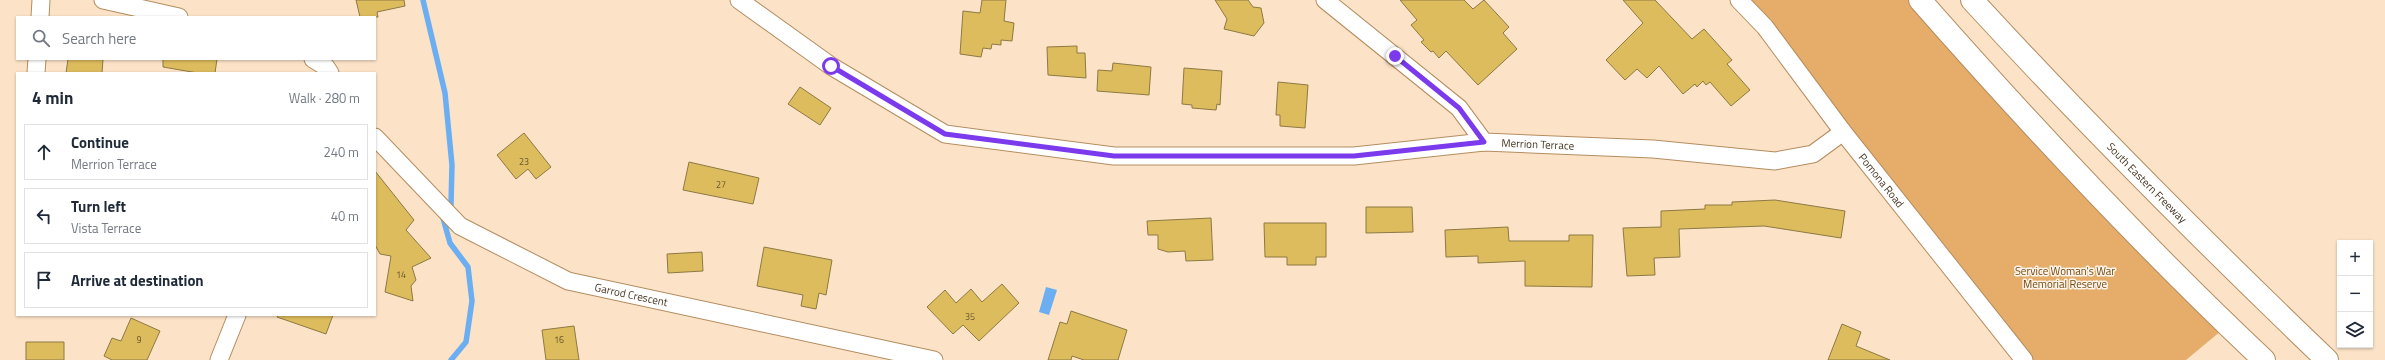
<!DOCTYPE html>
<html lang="en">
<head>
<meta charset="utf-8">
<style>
  body { margin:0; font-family:"Titillium Web",sans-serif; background:#f6f6f7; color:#1f2937 }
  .controls { position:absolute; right:12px; bottom:12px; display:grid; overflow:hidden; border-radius:0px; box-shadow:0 1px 3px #0004 }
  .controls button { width:36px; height:36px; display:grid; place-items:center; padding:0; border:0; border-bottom:1px solid #e0e1e3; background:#fff; color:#1f2937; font:20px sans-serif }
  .stop { position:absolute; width:12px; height:12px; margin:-9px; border:3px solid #7c3aed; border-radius:50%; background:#fff }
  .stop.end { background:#7c3aed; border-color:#fff; box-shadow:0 1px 4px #0008 }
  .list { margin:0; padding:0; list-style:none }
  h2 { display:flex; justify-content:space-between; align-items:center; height:52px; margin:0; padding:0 16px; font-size:17px }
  h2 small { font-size:13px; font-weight:400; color:#747a83 }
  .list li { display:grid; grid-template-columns:26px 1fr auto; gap:12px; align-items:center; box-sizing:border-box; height:56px; margin:0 8px 8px; padding:0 8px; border:1px solid #e0e1e3; border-radius:0px }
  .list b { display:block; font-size:15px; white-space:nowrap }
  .list p { margin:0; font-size:13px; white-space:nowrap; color:#747a83 }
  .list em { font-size:13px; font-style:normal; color:#747a83 }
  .icon { flex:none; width:22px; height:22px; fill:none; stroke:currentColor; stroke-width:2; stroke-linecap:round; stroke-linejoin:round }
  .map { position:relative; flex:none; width:2385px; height:360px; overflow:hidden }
  .search { position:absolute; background:#fff; box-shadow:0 1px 3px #0004; left:16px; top:16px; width:360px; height:44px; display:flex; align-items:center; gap:10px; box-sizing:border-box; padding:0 14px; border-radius:0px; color:#747a83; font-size:15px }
  .panel { position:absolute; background:#fff; box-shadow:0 1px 3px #0004; left:16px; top:72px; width:360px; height:244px; border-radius:0px }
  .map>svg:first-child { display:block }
  .green { fill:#e5ad69 }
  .water { fill:#6caef2 }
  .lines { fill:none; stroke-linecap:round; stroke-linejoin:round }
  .stream { stroke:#6caef2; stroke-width:5.5 }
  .building { fill:#ddbc5d; stroke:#8d7943 }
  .minor-casing { stroke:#b48d60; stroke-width:19 }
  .motorway-casing { stroke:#b48d60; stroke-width:24 }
  .minor { stroke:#fff; stroke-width:17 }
  .motorway { stroke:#fff; stroke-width:22 }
  .route { stroke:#7c3aed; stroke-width:5 }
  .labels { text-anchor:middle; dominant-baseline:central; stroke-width:3; stroke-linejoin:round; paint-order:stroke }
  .number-label { font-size:9px; fill:#6a5630 }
  .street-label { font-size:11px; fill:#443421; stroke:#fcf3ea }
  .park-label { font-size:11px; fill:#73490b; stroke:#fcf3ea }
</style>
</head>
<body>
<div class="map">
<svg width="2385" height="360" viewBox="0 0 2385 360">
  <rect width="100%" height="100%" fill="#fce3c7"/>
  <path class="green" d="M1739,0H1920L2227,326L2186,360H2025Z"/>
  <path class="water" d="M1046,287L1057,290L1049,315L1039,312Z"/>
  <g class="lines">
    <path class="stream" d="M423,0L445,93L452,165L451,205
      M443,218L450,243L468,267L472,301L466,342L451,360"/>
  </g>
  <path class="building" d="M356,0H404L405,6L377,12L378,17H360Z
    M982,0H1006L1004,21L1014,23L1012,41L1001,40V45L992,44L991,49L983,48L981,57L960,54L963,11L980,13Z
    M1215,0H1248L1253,7L1261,8L1264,23L1254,36L1224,29L1227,19Z
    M1400,0H1464L1473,9L1484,0L1509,27L1503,33L1517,49L1478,85L1446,51L1439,58L1433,51L1431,52L1421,42L1424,40L1411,25L1417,20Z
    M1623,0H1655L1692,39L1704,29L1732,60L1727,64L1750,90L1731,106L1710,82L1706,85L1703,81L1697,87L1695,84L1683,94L1659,66L1647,78L1637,69L1625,80L1606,60L1643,23Z
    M1077,46V53H1085L1086,78L1048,75L1047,47Z
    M68,59H103L102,73H66Z
    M163,59H217L215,73H198L163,67Z
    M1113,63L1151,67L1149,95L1097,91L1098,70L1112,71Z
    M1184,68L1222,71L1220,105L1217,104L1216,110L1192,108V105L1182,104Z
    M1278,82L1308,85L1305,128L1280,126V115H1276Z
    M800,87L831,108L820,125L788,104Z
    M524,133L551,167L536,179L528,169L516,179L497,155Z
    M689,162L759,178L753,204L683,190Z
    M375,171L414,220L406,230L431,258L412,267L416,280L411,286L413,301L385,292L391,256L380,254L375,245Z
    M1775,200L1845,211L1841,238L1764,226L1679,229L1680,257L1654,258L1655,275L1627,276L1623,228L1661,227V211L1705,209V205H1732V202Z
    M1366,207H1412L1413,232L1366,233Z
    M1211,218L1213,260L1186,261L1185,251L1168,252L1158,249V235H1148L1147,221Z
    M1264,223H1326V257H1316V265H1287V257H1265Z
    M1508,227L1509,241H1569V235H1593L1592,287L1525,286V261L1478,263V256L1446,257L1445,230Z
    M764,247L832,260L826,295L819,293L816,309L801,306L803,295L757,286Z
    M702,252L703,271L668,273L667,254Z
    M1002,284L1019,303L979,341L963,325L953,334L927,307L945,290L956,303L971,289L982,302Z
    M1071,311L1127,330L1118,360H1084L1072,356L1071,360H1048L1060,322L1067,324Z
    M278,315H333L326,334L277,317Z
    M131,318L160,331L147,360H112L104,356L112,338L121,341Z
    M1842,324L1861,332L1856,346L1890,360H1828Z
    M574,326L579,360H546L542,330Z
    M26,342H64V360H26Z"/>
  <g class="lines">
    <defs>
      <g id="minor">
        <path d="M103,0L179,17"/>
        <path id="s1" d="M739,0L831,66L945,134L1114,156H1354L1484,142L1653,149L1775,161L1813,154L1843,132"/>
        <path d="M1325,0L1459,108L1484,142"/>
        <path id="s2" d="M1739,0L1765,27L1843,132L2024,360"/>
        <path d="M40,17L41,0"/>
        <path d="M313,59L326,67L330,73"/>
        <path d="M36,73L37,59"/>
        <path id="s3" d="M375,137L460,226L568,281L934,360"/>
        <path d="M219,360L237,315"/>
      </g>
      <g id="motorway">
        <path d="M1920,0C2030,125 2143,246 2264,360"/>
        <path id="s4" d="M1972,0C2086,124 2205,243 2327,360"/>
      </g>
    </defs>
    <use href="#minor" class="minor-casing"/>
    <use href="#motorway" class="motorway-casing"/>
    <use href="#minor" class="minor"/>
    <use href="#motorway" class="motorway"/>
  </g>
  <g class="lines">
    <path class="route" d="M831,66L945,134L1114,156H1354L1484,142L1459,108L1395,56"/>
  </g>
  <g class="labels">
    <g class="number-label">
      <text x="524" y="161">23</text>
      <text x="721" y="184">27</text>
      <text x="401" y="274">14</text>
      <text x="970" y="316">35</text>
      <text x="139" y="339">9</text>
      <text x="559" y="339">16</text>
    </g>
    <g class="street-label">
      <text stroke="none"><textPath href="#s1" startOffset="841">Merrion Terrace</textPath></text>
      <text stroke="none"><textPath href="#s2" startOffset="230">Pomona Road</textPath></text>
      <text stroke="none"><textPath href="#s4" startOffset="253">South Eastern Freeway</textPath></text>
      <text stroke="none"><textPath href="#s3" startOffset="309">Garrod Crescent</textPath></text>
    </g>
    <g class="park-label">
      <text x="2065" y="271">Service Woman's War<tspan x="2065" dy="13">Memorial Reserve</tspan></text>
    </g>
  </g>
</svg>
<div class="controls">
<button>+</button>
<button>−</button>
<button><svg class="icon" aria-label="layers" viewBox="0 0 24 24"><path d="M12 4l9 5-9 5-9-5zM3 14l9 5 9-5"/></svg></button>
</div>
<div class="stop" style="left:831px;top:66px"></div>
<div class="stop end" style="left:1395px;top:56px"></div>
<div class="search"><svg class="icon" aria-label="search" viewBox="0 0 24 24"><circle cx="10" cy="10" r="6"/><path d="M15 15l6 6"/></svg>Search here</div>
<section class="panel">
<h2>4 min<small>Walk · 280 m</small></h2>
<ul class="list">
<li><svg class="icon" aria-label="ahead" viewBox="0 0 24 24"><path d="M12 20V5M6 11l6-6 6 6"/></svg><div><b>Continue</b><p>Merrion Terrace</p></div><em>240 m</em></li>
<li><svg class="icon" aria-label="left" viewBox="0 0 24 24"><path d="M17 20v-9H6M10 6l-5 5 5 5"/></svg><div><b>Turn left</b><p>Vista Terrace</p></div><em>40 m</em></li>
<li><svg class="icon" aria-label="arrive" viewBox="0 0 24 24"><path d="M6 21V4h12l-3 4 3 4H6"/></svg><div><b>Arrive at destination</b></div></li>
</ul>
</section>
</div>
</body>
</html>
